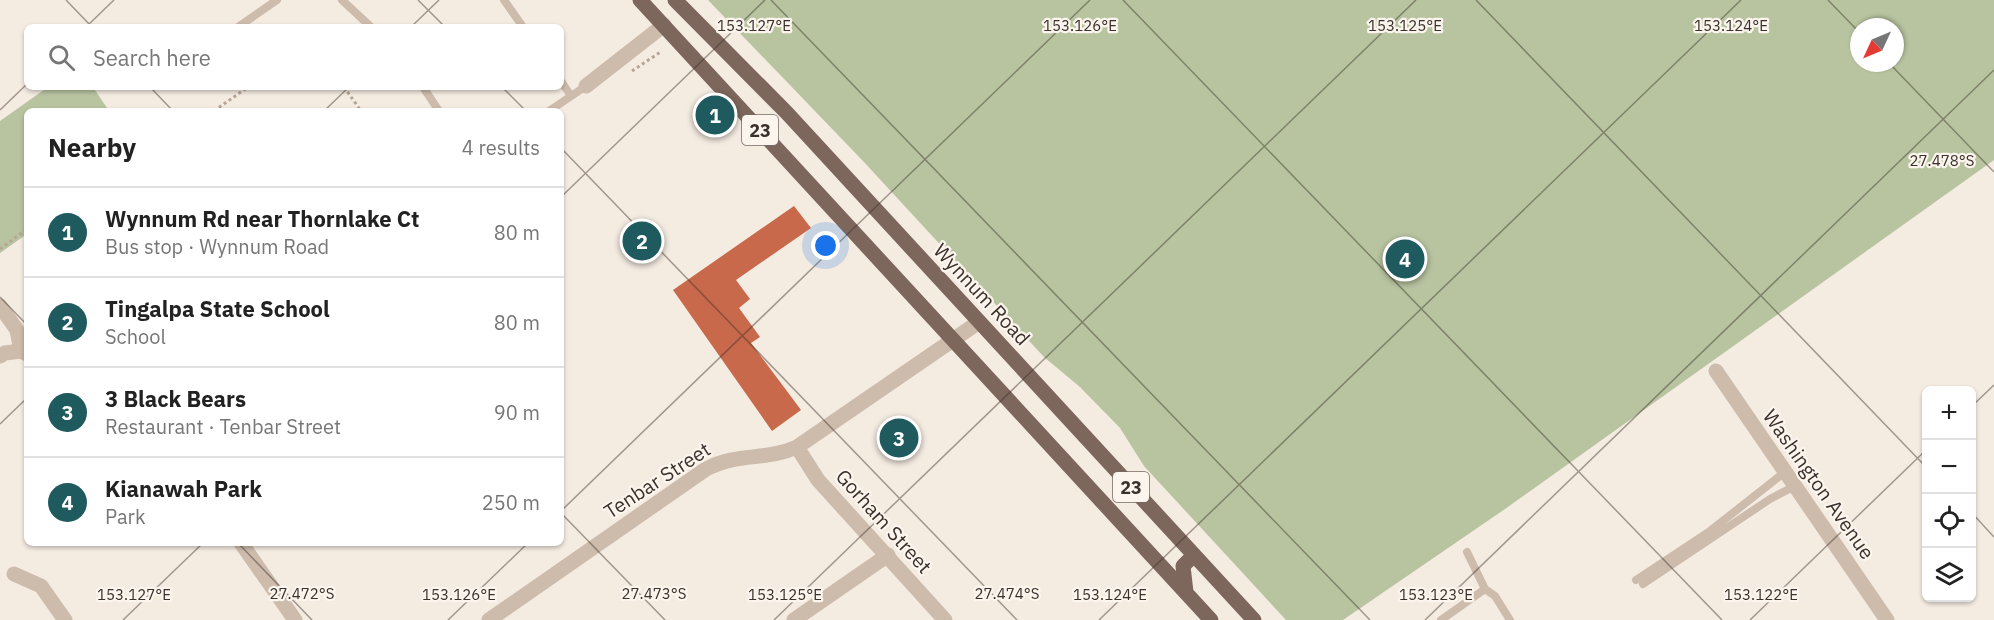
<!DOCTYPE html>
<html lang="en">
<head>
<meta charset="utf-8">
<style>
  body { margin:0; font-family:"IBM Plex Sans",sans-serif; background:#f2f2f2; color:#222 }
  .controls { position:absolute; right:18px; bottom:18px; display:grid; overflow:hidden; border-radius:9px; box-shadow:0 2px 4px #0004 }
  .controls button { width:54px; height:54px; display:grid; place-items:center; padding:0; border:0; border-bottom:2px solid #e0e0e0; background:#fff; color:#222; font:30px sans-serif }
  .compass { position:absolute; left:1850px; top:18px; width:54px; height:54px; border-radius:50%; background:#fff; box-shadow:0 2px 4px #0004; rotate:226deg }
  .you { position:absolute; left:826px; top:246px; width:21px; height:21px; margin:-15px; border:4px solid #fff; border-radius:50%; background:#1a73e8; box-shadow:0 0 0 9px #1a73e833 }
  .badge { display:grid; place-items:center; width:39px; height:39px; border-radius:50%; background:#1f5a5e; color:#fff; font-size:20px; font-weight:700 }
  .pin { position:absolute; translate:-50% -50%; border:3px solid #fff; box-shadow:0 2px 6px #0006 }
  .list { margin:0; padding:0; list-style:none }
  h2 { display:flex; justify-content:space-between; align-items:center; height:78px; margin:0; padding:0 24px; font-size:26px }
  h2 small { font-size:20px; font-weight:400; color:#767676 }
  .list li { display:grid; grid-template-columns:39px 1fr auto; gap:18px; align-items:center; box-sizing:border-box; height:90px; padding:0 24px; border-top:2px solid #e0e0e0 }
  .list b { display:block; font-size:22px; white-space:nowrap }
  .list p { margin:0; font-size:20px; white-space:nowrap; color:#767676 }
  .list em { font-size:20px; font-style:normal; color:#767676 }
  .icon { flex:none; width:33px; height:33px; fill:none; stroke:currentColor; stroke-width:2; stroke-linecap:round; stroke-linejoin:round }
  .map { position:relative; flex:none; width:1994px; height:620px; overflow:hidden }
  .search { position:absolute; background:#fff; box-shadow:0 2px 4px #0004; left:24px; top:24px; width:540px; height:66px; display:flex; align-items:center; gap:15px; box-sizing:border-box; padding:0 21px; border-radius:9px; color:#767676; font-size:22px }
  .panel { position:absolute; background:#fff; box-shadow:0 2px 4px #0004; left:24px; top:108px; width:540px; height:438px; border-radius:9px }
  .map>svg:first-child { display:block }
  .green { fill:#b8c4a0; fill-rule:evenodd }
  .building { fill:#c8694b }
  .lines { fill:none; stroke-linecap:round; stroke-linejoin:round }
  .path { stroke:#b9a596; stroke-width:3; stroke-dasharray:3 3; stroke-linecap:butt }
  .service { stroke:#cdbbac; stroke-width:8 }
  .minor { stroke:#cdbbac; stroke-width:15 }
  .primary { stroke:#7d675c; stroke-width:15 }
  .ticks { fill:none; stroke:#3b302b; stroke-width:1.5; stroke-opacity:0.45 }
  .labels { text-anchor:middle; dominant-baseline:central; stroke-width:4.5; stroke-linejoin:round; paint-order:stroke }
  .shield { fill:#fbf5ee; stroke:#756b66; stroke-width:1.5 }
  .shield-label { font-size:18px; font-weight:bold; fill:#3b302b }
  .street-label { font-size:20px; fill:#3b302b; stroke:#fbf5ee }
  .ticks-label { font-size:15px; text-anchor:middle; fill:#3b302b; stroke:#fbf5ee; stroke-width:4.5; stroke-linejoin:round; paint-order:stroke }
</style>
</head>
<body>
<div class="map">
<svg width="1994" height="620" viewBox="0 0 1994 620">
  <rect width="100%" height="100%" fill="#f4ebe1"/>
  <path class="green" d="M708,0H1994V160L1505,509L1343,620H1286L1144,466L1120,428L1080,387L1044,357L863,161ZM1859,27H1895V63H1859Z
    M48,87H93L109,111H27V234L0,253V121Z"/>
  <path class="building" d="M794,206L811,228L736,280L750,299L739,308L760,337L751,343L801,410L772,431L673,290Z"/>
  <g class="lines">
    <path class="path" d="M632,71L662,51
      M344,87L361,111
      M214,111L248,87
      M0,249L27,229"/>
    <path class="service" d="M342,0L371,27
      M504,0L523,27
      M238,27L277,0
      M561,81L571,96
      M423,87L439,111
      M549,111L586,86
      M1467,552L1485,589
      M1636,580L1710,531L1785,472
      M1643,584L1770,499L1795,486
      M1441,620L1485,589L1495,596L1510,620"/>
    <path class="minor" d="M586,86L664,25
      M0,306L17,330L21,351L27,354
      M0,356L5,353L21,351
      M1716,371L1887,620
      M797,447L818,480L945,620
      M241,543L295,620
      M14,574L41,586L65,620
      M489,620L706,469C738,452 766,461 797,447L979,322
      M794,620L888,555"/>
    <path class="primary" d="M640,0L1211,620
      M675,0L787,113L1254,620
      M1186,592L1183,566L1194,555"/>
  </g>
  <path class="ticks" d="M66,0L92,27M418,0L445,27M771,0L1370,620M1123,0L1722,620M1476,0L1926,467M1828,0L1859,32M86,27L114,0M411,27L439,0M1889,63L1994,172M150,87L173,111M502,87L526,111M0,110L27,84M324,111L349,87M561,148L1017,620M561,197L765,0M0,297L27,325M1972,406L1994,385M0,424L27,398M561,511L1090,0M561,513L665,620M1972,513L1994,537M238,543L312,620M123,620L203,543M448,620L528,543M774,620L1416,0M1099,620L1741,0M1425,620L1994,70M1750,620L1926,450"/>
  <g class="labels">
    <g class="shield">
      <rect x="742" y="115" width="36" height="30" rx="4.5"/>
      <rect x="1113" y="472" width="36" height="30" rx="4.5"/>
    </g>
    <g class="shield-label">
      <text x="760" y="130">23</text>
      <text x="1131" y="487">23</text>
    </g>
    <g class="street-label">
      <text transform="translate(982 294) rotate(47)">Wynnum Road</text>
      <text transform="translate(657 480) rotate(-33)">Tenbar Street</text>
      <text transform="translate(1819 484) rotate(55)">Washington Avenue</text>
      <text transform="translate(884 521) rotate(48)">Gorham Street</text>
    </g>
  </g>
  <g class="ticks-label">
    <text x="754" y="31">153.127°E</text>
    <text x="1080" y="31">153.126°E</text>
    <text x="1405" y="31">153.125°E</text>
    <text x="1731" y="31">153.124°E</text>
    <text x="1942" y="166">27.478°S</text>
    <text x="302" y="599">27.472°S</text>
    <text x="654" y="599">27.473°S</text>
    <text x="1007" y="599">27.474°S</text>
    <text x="134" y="600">153.127°E</text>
    <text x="459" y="600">153.126°E</text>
    <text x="785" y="600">153.125°E</text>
    <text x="1110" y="600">153.124°E</text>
    <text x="1436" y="600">153.123°E</text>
    <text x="1761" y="600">153.122°E</text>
  </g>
</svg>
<div class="controls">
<button>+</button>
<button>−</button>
<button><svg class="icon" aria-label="locate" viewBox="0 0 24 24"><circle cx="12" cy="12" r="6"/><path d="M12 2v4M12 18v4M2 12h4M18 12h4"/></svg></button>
<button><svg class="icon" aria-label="layers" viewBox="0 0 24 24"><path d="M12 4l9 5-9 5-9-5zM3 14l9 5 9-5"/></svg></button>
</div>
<svg class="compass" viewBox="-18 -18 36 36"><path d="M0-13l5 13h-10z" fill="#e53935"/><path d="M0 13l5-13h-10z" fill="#767676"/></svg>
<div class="you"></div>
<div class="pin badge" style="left:715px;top:115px">1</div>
<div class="pin badge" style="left:642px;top:241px">2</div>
<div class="pin badge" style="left:899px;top:438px">3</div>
<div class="pin badge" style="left:1405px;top:259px">4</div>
<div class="search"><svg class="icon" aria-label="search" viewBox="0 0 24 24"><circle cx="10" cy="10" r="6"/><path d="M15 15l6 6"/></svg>Search here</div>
<section class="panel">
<h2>Nearby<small>4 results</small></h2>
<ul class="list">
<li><span class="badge">1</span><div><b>Wynnum Rd near Thornlake Ct</b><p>Bus stop · Wynnum Road</p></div><em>80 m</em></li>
<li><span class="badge">2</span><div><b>Tingalpa State School</b><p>School</p></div><em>80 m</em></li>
<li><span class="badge">3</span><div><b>3 Black Bears</b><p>Restaurant · Tenbar Street</p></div><em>90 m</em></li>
<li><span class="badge">4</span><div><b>Kianawah Park</b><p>Park</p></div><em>250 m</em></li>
</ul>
</section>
</div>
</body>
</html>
